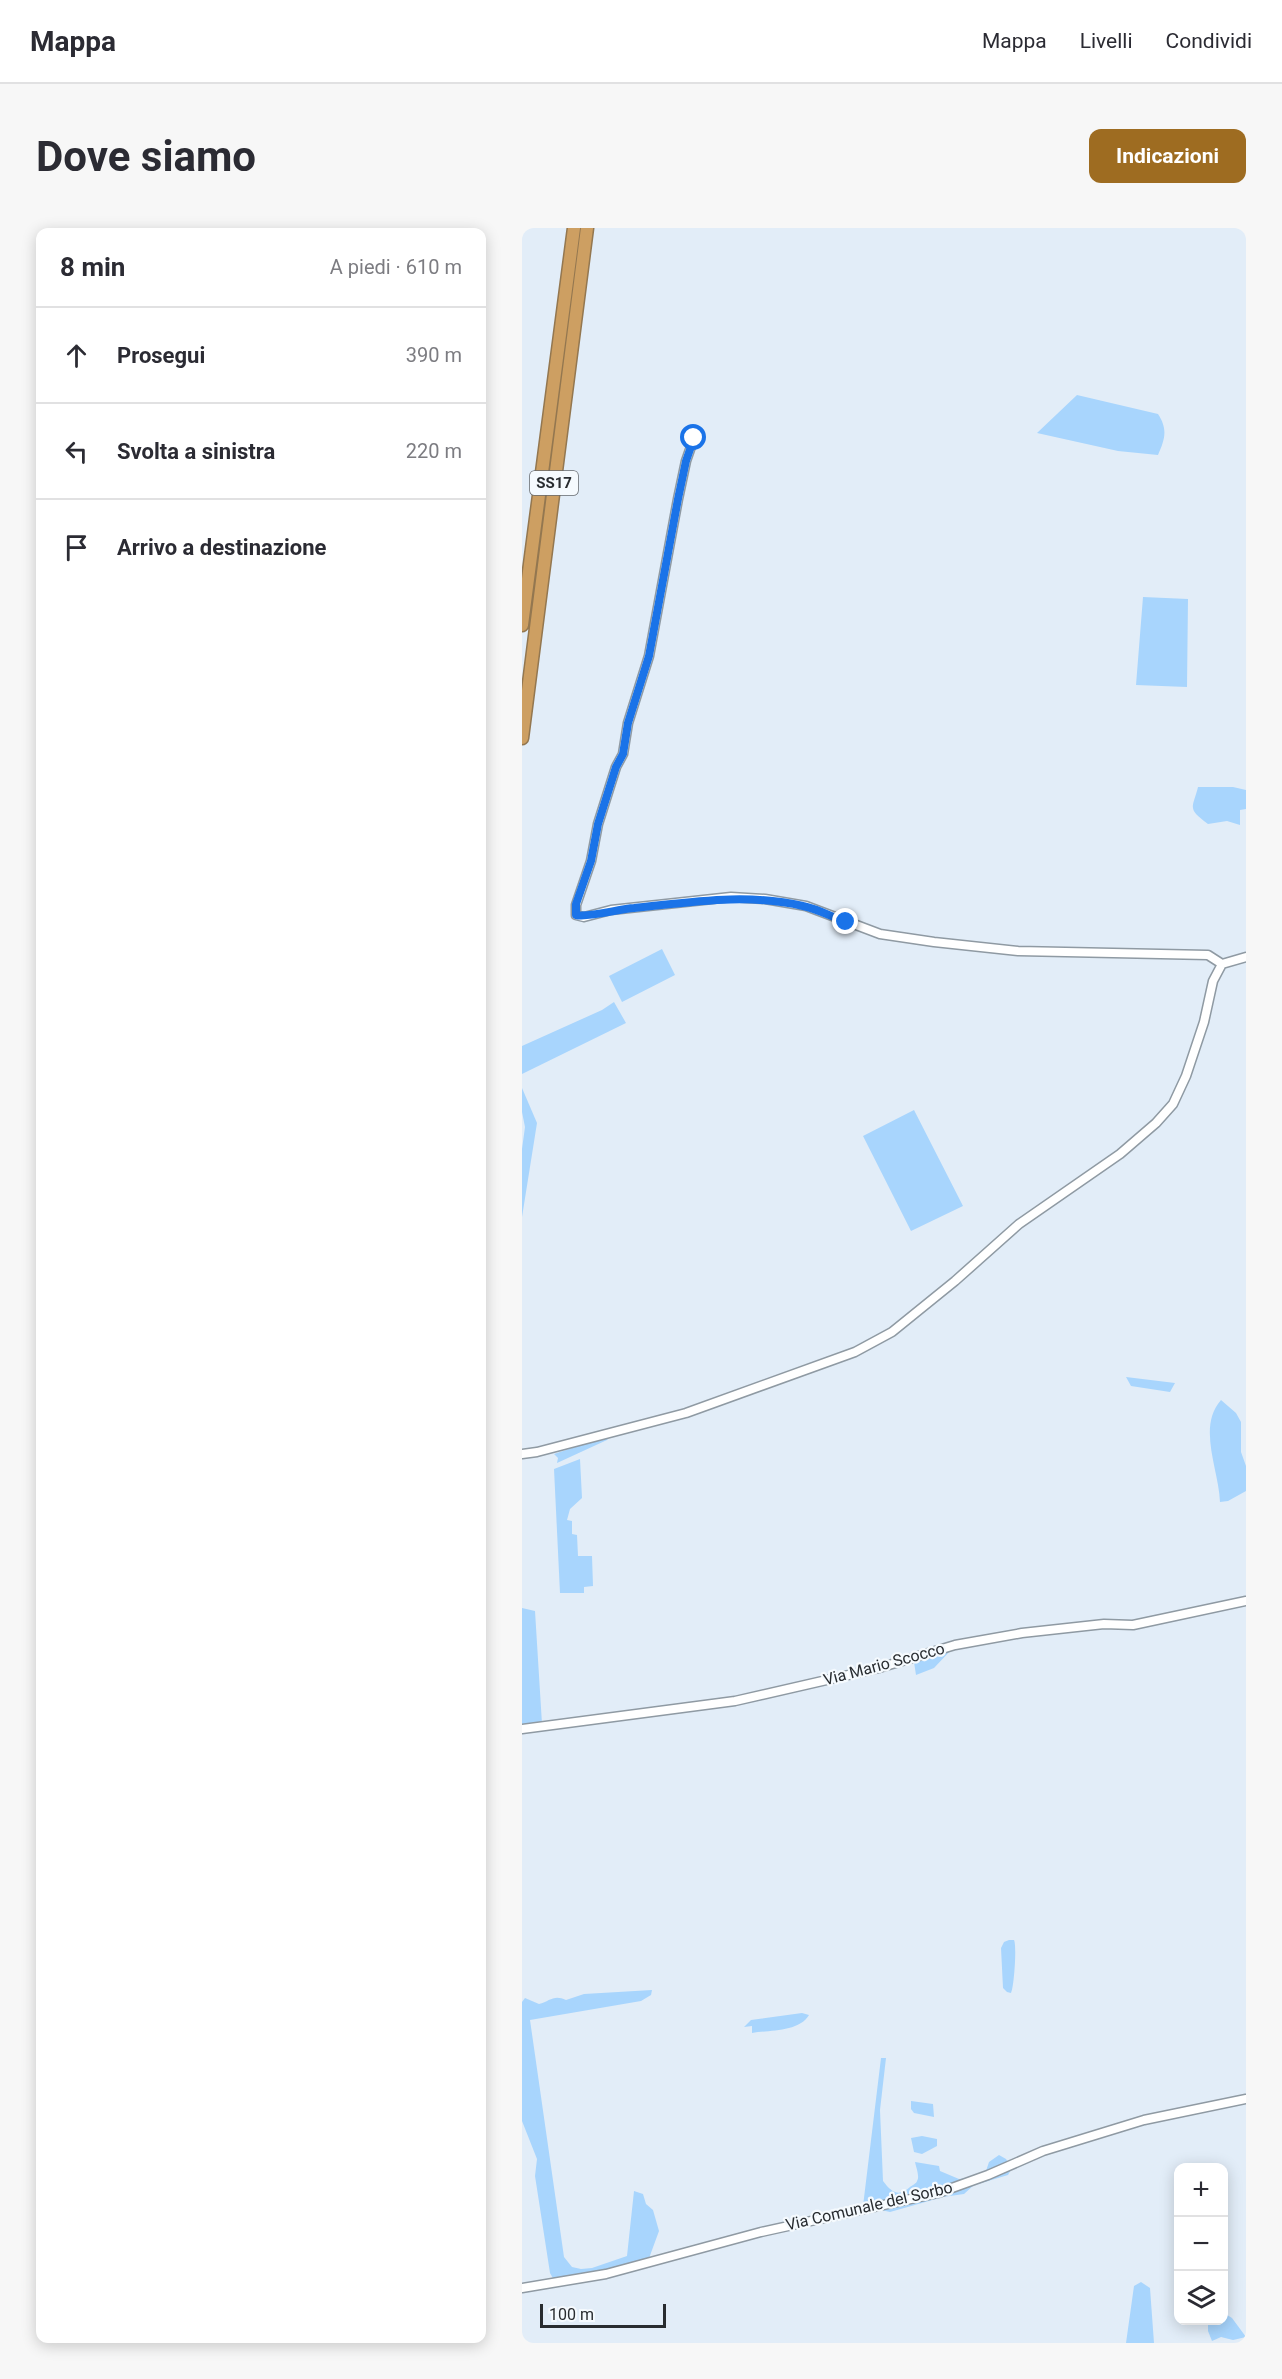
<!DOCTYPE html>
<html lang="it">
<head>
<meta charset="utf-8">
<style>
  body { margin:0; font-family:Roboto,sans-serif; background:#f7f7f7; color:#2b2b33 }
  .controls { position:absolute; right:18px; bottom:18px; display:grid; overflow:hidden; border-radius:12px; box-shadow:0 3px 15px #0003 }
  .controls button { width:54px; height:54px; display:grid; place-items:center; padding:0; border:0; border-bottom:2px solid #e1e1e2; background:#fff; color:#2b2b33; font:30px sans-serif }
  .scale { position:absolute; left:18px; bottom:15px; width:126px; box-sizing:border-box; padding-left:6px; border:3px solid #282c30; border-top:0; font-size:16px; line-height:21px; white-space:nowrap; color:#282c30; -webkit-text-stroke:4px #f5fafe; paint-order:stroke }
  .stop { position:absolute; width:18px; height:18px; margin:-14px; border:4px solid #1a73e8; border-radius:50%; background:#fff }
  .stop.end { background:#1a73e8; border-color:#fff; box-shadow:0 2px 6px #0008 }
  .list { margin:0; padding:0; list-style:none }
  h2 { display:flex; justify-content:space-between; align-items:center; height:78px; margin:0; padding:0 24px; font-size:26px }
  h2 small { font-size:20px; font-weight:400; color:#7c7c81 }
  .list li { display:grid; grid-template-columns:39px 1fr auto; gap:18px; align-items:center; box-sizing:border-box; height:96px; padding:0 24px; border-top:2px solid #e1e1e2 }
  .list b { display:block; font-size:22px; white-space:nowrap }
  .list em { font-size:20px; font-style:normal; color:#7c7c81 }
  .icon { flex:none; width:33px; height:33px; fill:none; stroke:currentColor; stroke-width:2; stroke-linecap:round; stroke-linejoin:round }
  .map { position:relative; flex:none; width:724px; height:2115px; overflow:hidden; border-radius:12px }
  header { display:flex; align-items:center; gap:36px; box-sizing:border-box; height:84px; padding:0 30px; background:#fff; border-bottom:2px solid #e1e1e2 }
  header strong { font-size:28px }
  nav { display:flex; gap:33px; margin-inline-start:auto; font-size:21px }
  .intro { display:flex; align-items:center; justify-content:space-between; box-sizing:border-box; height:144px; padding:0 36px }
  h1 { margin:0; font-size:42px }
  .button { padding:15px 27px; border-radius:12px; background:#9e6c21; color:#fff; font-size:21px; font-weight:700 }
  main { display:flex; gap:36px; padding:0 36px }
  aside { flex:1; background:#fff; border-radius:12px; box-shadow:0 3px 15px #0003 }
  .map>svg:first-child { display:block }
  .green { fill:#a8d5fd }
  .lines { fill:none; stroke-linecap:round; stroke-linejoin:round }
  .minor-casing { stroke:#8f9aa3; stroke-width:11 }
  .highway-casing { stroke:#937750; stroke-width:15 }
  .minor { stroke:#fff; stroke-width:8 }
  .highway { stroke:#cd9f62; stroke-width:12 }
  .route { stroke:#1a73e8; stroke-width:8 }
  .labels { text-anchor:middle; dominant-baseline:central; stroke-width:4.5; stroke-linejoin:round; paint-order:stroke }
  .shield { fill:#f5fafe; stroke:#666a6e; stroke-width:1.5 }
  .shield-label { font-size:15px; font-weight:bold; fill:#282c30 }
  .street-label { font-size:16px; fill:#282c30; stroke:#f5fafe }
</style>
</head>
<body>
<header>
<strong>Mappa</strong>
<nav><a>Mappa</a><a>Livelli</a><a>Condividi</a></nav>
</header>
<div class="intro"><h1>Dove siamo</h1><a class="button">Indicazioni</a></div>
<main>
<aside>
<h2>8 min<small>A piedi · 610 m</small></h2>
<ul class="list">
<li><svg class="icon" aria-label="ahead" viewBox="0 0 24 24"><path d="M12 20V5M6 11l6-6 6 6"/></svg><div><b>Prosegui</b></div><em>390 m</em></li>
<li><svg class="icon" aria-label="left" viewBox="0 0 24 24"><path d="M17 20v-9H6M10 6l-5 5 5 5"/></svg><div><b>Svolta a sinistra</b></div><em>220 m</em></li>
<li><svg class="icon" aria-label="arrive" viewBox="0 0 24 24"><path d="M6 21V4h12l-3 4 3 4H6"/></svg><div><b>Arrivo a destinazione</b></div></li>
</ul>
</aside>
<div class="map">
<svg width="724" height="2115" viewBox="0 0 724 2115">
  <rect width="100%" height="100%" fill="#e2edf8"/>
  <path class="green" d="M555,167L636,186C646,201 643,211 636,227L596,223L515,205Z
    M621,369L666,371L665,459L614,457Z
    M676,559H711L724,562V581L718,582V597L705,593L686,596C664,580 671,580 676,559Z
    M140,721L153,747L100,774L87,748Z
    M92,774L104,795L0,846V818L80,782Z
    M0,860L15,895L0,989V921L3,899L0,884Z
    M392,882L441,978L389,1003L341,908Z
    M604,1149L653,1155L648,1164L609,1158Z
    M699,1172L714,1185L719,1194V1224L724,1238V1263L706,1273L698,1274C697,1242 675,1199 699,1172Z
    M89,1207L85,1212L35,1235L36,1230L32,1226Z
    M58,1231L60,1270L48,1281L45,1292L50,1293V1306L55,1307L56,1328H70L71,1358L62,1359V1365H38L32,1241Z
    M0,1380L13,1383L20,1496L0,1499Z
    M429,1422L412,1440L394,1447L392,1434Z
    M487,1712H492C495,1717 492,1760 489,1765L485,1764L481,1760L479,1720L482,1714Z
    M130,1762L129,1767L119,1773L8,1792L42,2029L50,2039L59,2041L70,2040L105,2028L112,1963L121,1966L124,1976L131,1982L137,2003L126,2033L33,2054L28,2045L13,1948L15,1931L0,1893V1774L3,1770L17,1776C28,1773 32,1766 44,1772L62,1766Z
    M280,1785L287,1787C277,1804 248,1802 230,1805V1798L222,1799L229,1792Z
    M359,1830H364L358,1882L361,1953C370,1965 377,1969 388,1959C389,1958 395,1955 395,1953C398,1949 394,1939 393,1934L417,1938L418,1943L437,1951L447,1950L453,1956L442,1966L421,1969L368,1984L341,1978Z
    M389,1873L411,1876L412,1889L392,1885L389,1881Z
    M400,1908L415,1911V1918L400,1926L392,1924L389,1910Z
    M477,1927L484,1931L490,1940L486,1947L456,1956L455,1949L463,1946L467,1934Z
    M619,2054L628,2060L632,2115H604L612,2058Z
    M702,2085L710,2090L724,2109L711,2112L699,2109L690,2113L686,2103V2093L702,2092Z"/>
  <g class="lines">
    <defs>
      <path id="minor" d="M172,210L164,233L156,271L127,428L106,495L101,526L94,539L76,596L69,633L54,677V687L62,689L89,682L209,669L243,671L284,678L358,706L412,714L496,723L686,727L700,736
        M0,1226L15,1224L164,1185L333,1124L370,1104L433,1053L497,996L598,926L634,895L651,876L664,848L682,794L691,753L700,736L724,729
        M0,1501L213,1473L357,1440L433,1417L500,1405L582,1396L611,1397L724,1373
        M0,2060L84,2046L239,2004L416,1965L466,1947L521,1923L622,1892L724,1871"/>
      <path id="highway" d="M0,397L52,0
        M0,510L65,0"/>
    </defs>
    <use href="#minor" class="minor-casing"/>
    <use href="#highway" class="highway-casing"/>
    <use href="#minor" class="minor"/>
    <use href="#highway" class="highway"/>
  </g>
  <g class="lines">
    <path class="route" d="M172,210L164,233L156,271L127,428L106,495L101,526L94,539L76,596L69,633L54,676V687C66,690 97,681 112,680C170,674 225,665 281,678C296,681 310,689 324,694"/>
  </g>
  <g class="labels">
    <rect class="shield" x="8" y="243" width="48" height="24" rx="4.5"/>
    <g class="shield-label">
      <text x="32" y="255">SS17</text>
    </g>
    <g class="street-label">
      <text transform="translate(362 1436) rotate(-15)">Via Mario Scocco</text>
      <text transform="translate(347 1978) rotate(-13)">Via Comunale del Sorbo</text>
    </g>
  </g>
</svg>
<div class="controls">
<button>+</button>
<button>−</button>
<button><svg class="icon" aria-label="layers" viewBox="0 0 24 24"><path d="M12 4l9 5-9 5-9-5zM3 14l9 5 9-5"/></svg></button>
</div>
<div class="scale">100 m</div>
<div class="stop" style="left:172px;top:210px"></div>
<div class="stop end" style="left:324px;top:694px"></div>
</div>
</main>
</body>
</html>
